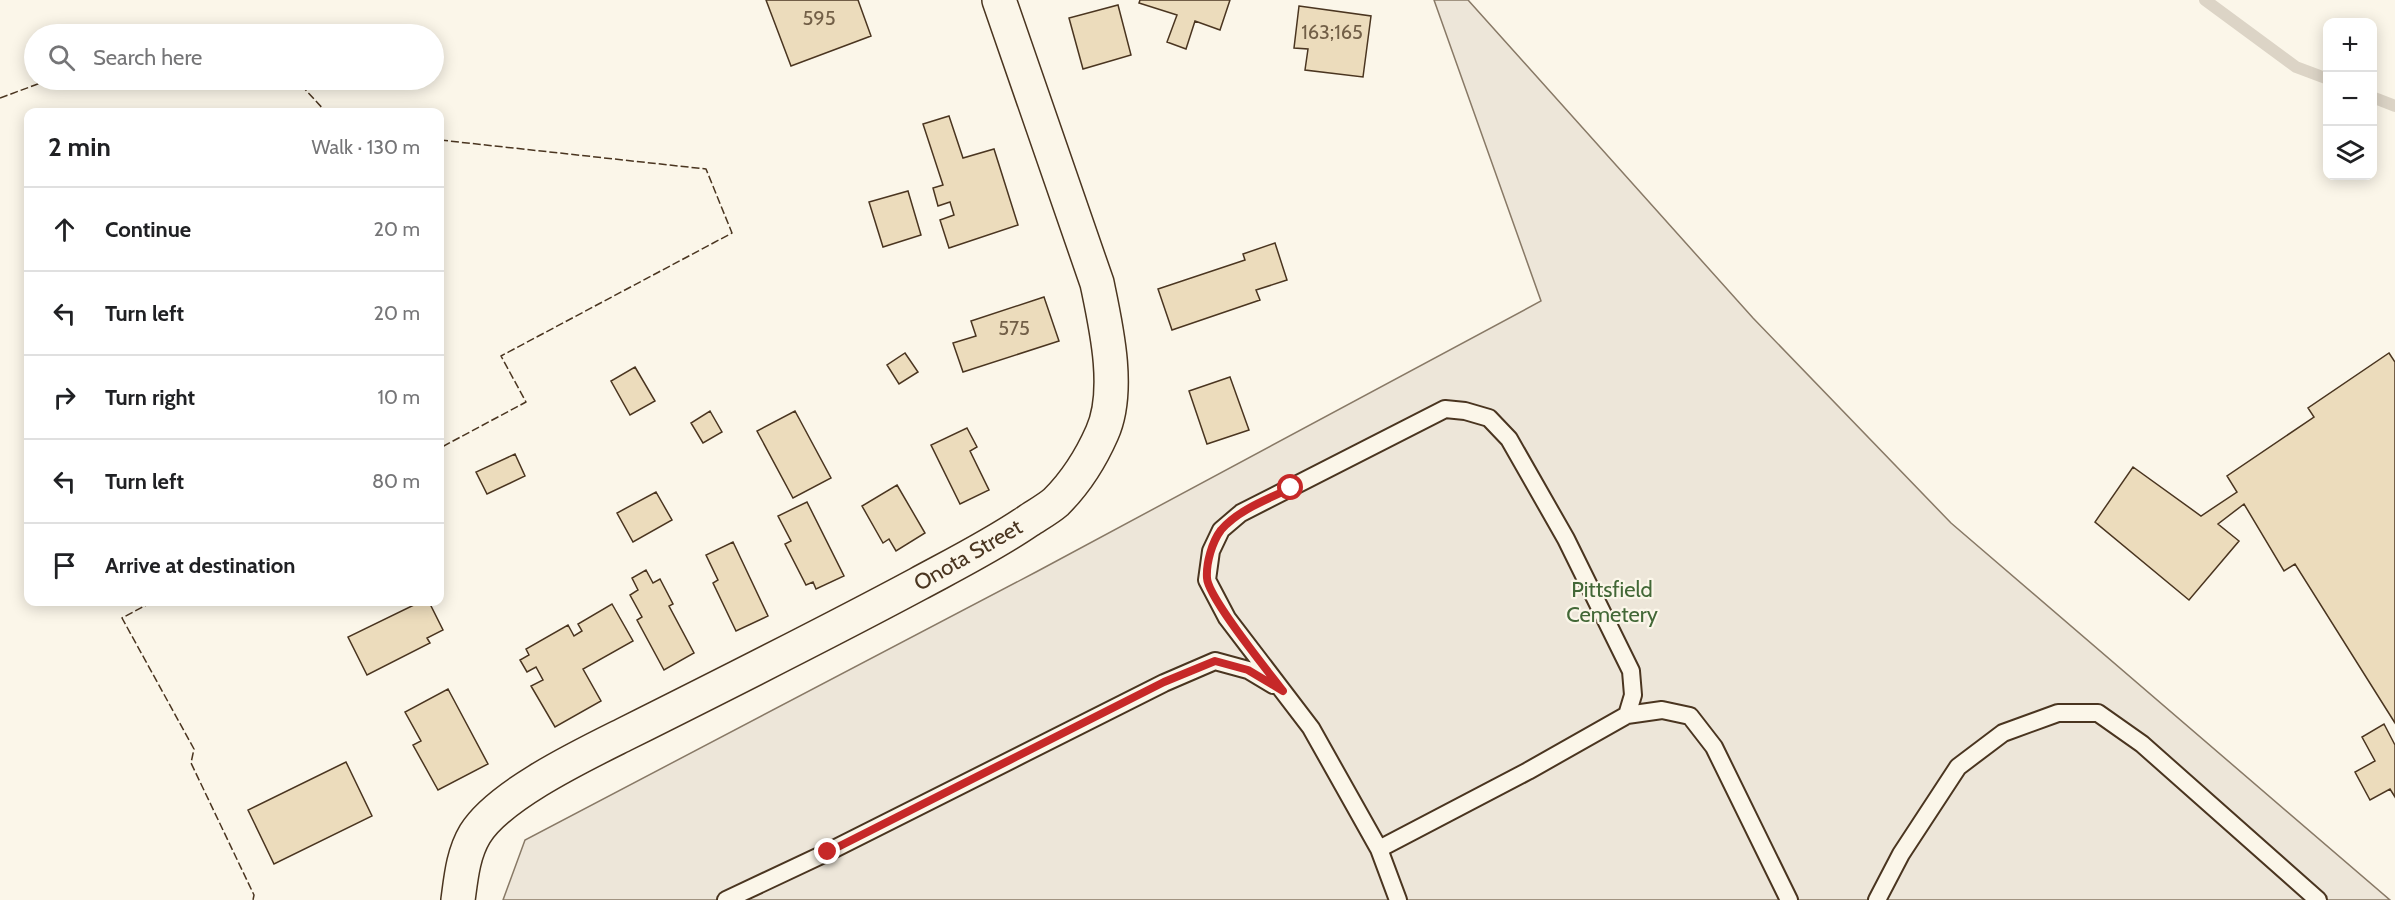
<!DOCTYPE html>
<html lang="en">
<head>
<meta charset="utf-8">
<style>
  body { margin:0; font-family:Cabin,sans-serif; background:#f6f6f6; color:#202124 }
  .controls { position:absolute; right:18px; top:18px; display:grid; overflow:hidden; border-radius:12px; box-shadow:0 3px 15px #0003 }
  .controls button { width:54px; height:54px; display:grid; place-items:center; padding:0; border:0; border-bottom:2px solid #e0e0e0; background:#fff; color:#202124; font:30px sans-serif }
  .stop { position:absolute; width:18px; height:18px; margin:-14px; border:4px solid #c62828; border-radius:50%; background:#fff }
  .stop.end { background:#c62828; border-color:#fff; box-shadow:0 2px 6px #0008 }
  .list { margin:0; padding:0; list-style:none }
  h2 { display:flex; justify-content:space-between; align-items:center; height:78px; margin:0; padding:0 24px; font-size:26px }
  h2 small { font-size:20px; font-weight:400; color:#757577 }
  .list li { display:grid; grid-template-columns:39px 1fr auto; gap:18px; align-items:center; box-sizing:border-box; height:84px; padding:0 24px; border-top:2px solid #e0e0e0 }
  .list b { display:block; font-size:22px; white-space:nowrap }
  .list em { font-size:20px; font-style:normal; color:#757577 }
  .icon { flex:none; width:33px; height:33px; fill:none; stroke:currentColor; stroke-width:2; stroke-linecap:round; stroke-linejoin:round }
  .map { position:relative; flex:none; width:2395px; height:900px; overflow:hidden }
  .search { position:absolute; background:#fff; box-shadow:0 3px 15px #0003; left:24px; top:24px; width:420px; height:66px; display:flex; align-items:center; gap:15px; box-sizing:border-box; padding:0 21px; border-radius:33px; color:#757577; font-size:22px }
  .panel { position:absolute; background:#fff; box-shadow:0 3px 15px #0003; left:24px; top:108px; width:420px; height:498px; border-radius:12px }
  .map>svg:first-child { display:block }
  .green { fill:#ede6d9; stroke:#887966; stroke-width:1.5 }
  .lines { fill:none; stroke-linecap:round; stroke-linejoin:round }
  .stream { stroke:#dcd4c6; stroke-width:12 }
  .building { fill:#ecdcbc; stroke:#4a3520; stroke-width:1.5 }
  .service-casing { stroke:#4a3520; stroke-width:20 }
  .tertiary-casing { stroke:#4a3520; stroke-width:36 }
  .service { stroke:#fbf6e9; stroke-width:16 }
  .tertiary { stroke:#fbf6e9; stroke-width:33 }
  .fence { stroke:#4a3520; stroke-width:1.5; stroke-dasharray:8 3; stroke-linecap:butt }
  .route { stroke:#c62828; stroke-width:8 }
  .labels { text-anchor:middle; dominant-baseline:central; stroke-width:4.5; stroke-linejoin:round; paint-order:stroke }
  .number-label { font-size:20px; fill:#725f47 }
  .street-label { font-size:22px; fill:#4a3520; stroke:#fbf6e9 }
  .park-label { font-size:22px; fill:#436837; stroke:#fbf6e9 }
</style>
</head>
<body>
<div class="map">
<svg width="2395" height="900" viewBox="0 0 2395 900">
  <rect width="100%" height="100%" fill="#fbf6e9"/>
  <path class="green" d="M1434,0H1468L1753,318L1951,523L2390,900H503L525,840L1036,572L1541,301Z"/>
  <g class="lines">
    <path class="stream" d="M2205,0L2296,67L2328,79
      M2372,97L2395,106"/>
  </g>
  <path class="building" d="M766,0H858L871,36L791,66Z
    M1140,0H1230L1220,30L1195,21L1186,49L1167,42L1177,15L1139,3Z
    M1118,5L1131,55L1083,69L1069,18Z
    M1299,6L1371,16L1363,77L1305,70L1308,49L1294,48Z
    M949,116L963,158L994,149L1018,225L949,248L940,220L954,215L950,202L938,206L933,188L943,185L923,124Z
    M908,191L921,235L883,247L869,202Z
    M1275,243L1287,280L1256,290L1260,300L1172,330L1158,289L1245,260L1243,254Z
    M1044,297L1059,341L963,372L953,343L976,336L971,321Z
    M905,353L918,372L899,384L887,365Z
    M2389,353L2395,362V723L2295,564L2284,571L2244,504L2218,524L2239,541L2189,600L2095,522L2133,467L2201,516L2237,492L2227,476L2314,417L2308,408Z
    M635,367L655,401L630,415L611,381Z
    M1230,377L1249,430L1207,444L1189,391Z
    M710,411L722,432L703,443L691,423Z
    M795,411L831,478L793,498L757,431Z
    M967,428L977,447L970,451L989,490L960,504L931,445Z
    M515,454L525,476L487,494L476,472Z
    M897,485L925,533L896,551L889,539L883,543L862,506Z
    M656,492L672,520L633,542L617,513Z
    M807,502L844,576L816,589L813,582L806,585L785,544L791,541L778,516Z
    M733,542L768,616L736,631L713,583L718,580L706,555Z
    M646,570L653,583L660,579L673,604L669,606L694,653L664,670L637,620L642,617L630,595L638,590L632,578Z
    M420,602H429L443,630L427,638L430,643L367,675L348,637Z
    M612,604L633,641L583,669L601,701L555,727L531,686L543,680L536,667L527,672L520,660L529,655L526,649L568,625L574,636L582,631L578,624Z
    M448,689L488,764L438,790L413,745L421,741L405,712Z
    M2384,724L2395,745V797L2390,789L2370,800L2355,772L2375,761L2362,737Z
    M346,762L372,816L274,864L248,810Z"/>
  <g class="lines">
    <defs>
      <path id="service" d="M1627,715L1662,710L1690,716L1714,747L1789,900
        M1379,849L1528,771L1627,715L1633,695L1631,671L1566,539L1509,439L1489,418L1465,411L1445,409L1241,513L1221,530L1211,551L1207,580L1227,618L1311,728L1379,849L1398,900
        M726,900L828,852L1164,683L1215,661L1248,670L1273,685
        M1877,900L1901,854L1958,767L2003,733L2058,713H2098L2142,744L2318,900"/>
      <path id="tertiary" d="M458,900C461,878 463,854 475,834C499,795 583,755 625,734C723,685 821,636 918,584C955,564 993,545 1028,521C1037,515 1048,509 1056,502C1076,482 1091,458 1102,433C1121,391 1106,326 1097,283L999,0"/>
    </defs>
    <use href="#service" class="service-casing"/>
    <use href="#tertiary" class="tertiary-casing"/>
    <use href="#service" class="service"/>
    <use href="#tertiary" class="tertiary"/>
    <path class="fence" d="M279,80L303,87L326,112
      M0,98L46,81L131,80
      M440,140L706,169L732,233L501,356L526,402L440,448
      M152,602L122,618L194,749L191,763L254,895L253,900"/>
  </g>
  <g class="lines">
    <path class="route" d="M828,852L1164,682L1215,661L1248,670L1283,691C1268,671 1208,598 1207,578C1206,563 1212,542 1221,530C1238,510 1268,499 1291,488"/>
  </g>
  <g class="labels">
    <g class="number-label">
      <text x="819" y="18">595</text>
      <text x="1332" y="32">163;165</text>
      <text x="1014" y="328">575</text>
    </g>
    <g class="street-label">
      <text transform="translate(968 555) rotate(-30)">Onota Street</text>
    </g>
    <g class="park-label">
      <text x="1612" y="589">Pittsfield<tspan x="1612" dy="25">Cemetery</tspan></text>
    </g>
  </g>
</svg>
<div class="controls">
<button>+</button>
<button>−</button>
<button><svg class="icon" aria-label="layers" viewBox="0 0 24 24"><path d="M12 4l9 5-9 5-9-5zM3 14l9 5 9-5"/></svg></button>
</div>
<div class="stop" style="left:1291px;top:488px"></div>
<div class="stop end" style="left:828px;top:852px"></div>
<div class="search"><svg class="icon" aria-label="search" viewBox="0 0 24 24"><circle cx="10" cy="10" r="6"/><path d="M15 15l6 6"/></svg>Search here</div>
<section class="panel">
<h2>2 min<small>Walk · 130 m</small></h2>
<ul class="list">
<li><svg class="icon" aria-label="ahead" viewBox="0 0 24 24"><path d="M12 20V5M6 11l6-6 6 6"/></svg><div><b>Continue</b></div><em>20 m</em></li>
<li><svg class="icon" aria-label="left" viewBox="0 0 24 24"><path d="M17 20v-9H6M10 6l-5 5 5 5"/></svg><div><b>Turn left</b></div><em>20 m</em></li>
<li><svg class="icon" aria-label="right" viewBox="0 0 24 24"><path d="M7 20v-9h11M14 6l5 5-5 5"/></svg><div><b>Turn right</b></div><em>10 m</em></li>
<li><svg class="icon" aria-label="left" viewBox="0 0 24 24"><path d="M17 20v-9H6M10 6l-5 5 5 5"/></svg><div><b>Turn left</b></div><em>80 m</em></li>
<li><svg class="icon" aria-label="arrive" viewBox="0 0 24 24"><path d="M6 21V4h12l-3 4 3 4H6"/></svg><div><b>Arrive at destination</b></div></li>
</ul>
</section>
</div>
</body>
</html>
